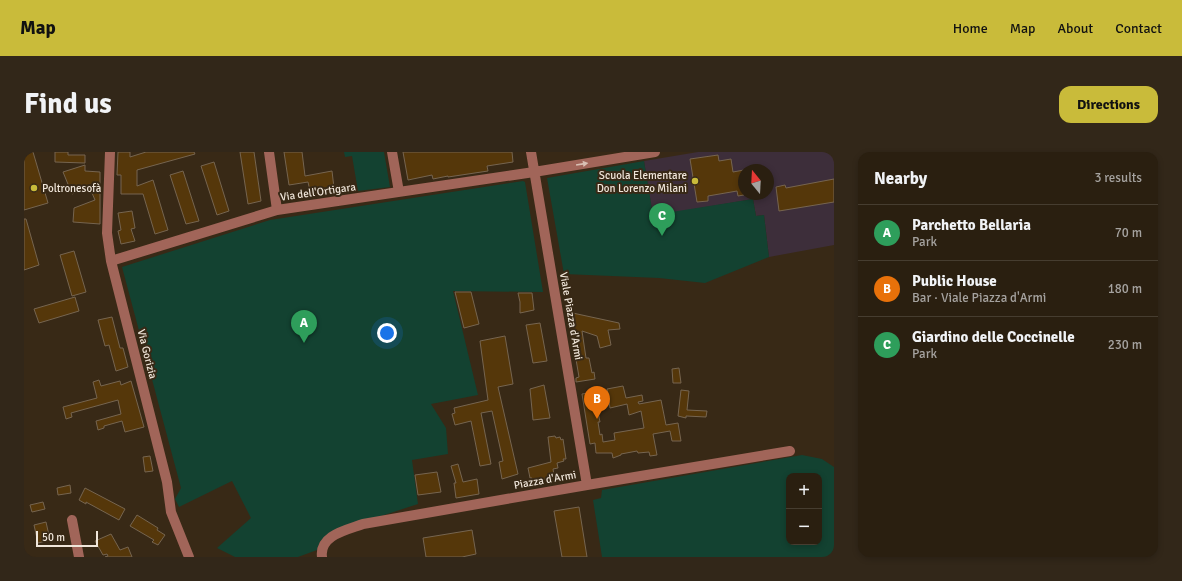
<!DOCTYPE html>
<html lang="en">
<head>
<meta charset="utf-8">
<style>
  body { margin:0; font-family:Signika,sans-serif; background:#322719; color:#f1f3f6 }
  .controls { position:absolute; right:12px; bottom:12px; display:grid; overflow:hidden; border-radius:8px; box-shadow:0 2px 6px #0003 }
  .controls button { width:36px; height:36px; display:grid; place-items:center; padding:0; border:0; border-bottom:1px solid #463d30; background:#2a1f10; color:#f1f3f6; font:20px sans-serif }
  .compass { position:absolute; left:714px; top:12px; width:36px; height:36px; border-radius:50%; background:#2a1f10; box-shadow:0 2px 6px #0003; rotate:342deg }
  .scale { position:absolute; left:12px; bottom:10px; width:62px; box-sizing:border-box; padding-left:4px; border:2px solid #f0e6da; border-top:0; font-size:11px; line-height:14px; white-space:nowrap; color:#f0e6da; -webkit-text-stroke:3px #382916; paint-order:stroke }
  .you { position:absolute; left:363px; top:181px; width:14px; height:14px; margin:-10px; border:3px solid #fff; border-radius:50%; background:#1a73e8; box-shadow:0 0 0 6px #1a73e833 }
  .badge { display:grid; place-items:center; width:26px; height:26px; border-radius:50%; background:#c9bb3a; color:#fff; font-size:13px; font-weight:700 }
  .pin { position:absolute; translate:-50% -33px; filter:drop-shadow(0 1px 2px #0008) }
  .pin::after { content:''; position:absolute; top:21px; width:14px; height:12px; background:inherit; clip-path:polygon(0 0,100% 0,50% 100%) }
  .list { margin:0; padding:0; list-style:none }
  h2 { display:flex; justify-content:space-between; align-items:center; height:52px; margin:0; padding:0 16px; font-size:17px }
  h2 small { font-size:13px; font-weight:400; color:#a5a29f }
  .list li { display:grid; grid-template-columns:26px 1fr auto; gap:12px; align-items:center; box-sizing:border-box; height:56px; padding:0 16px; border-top:1px solid #463d30 }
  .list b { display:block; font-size:15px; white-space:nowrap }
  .list p { margin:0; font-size:13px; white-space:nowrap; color:#a5a29f }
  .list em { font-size:13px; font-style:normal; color:#a5a29f }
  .map { position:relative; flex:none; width:810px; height:405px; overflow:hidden; border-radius:12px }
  header { display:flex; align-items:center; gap:24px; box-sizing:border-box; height:56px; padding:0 20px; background:#c9bb3a; color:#111 }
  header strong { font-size:19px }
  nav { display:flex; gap:22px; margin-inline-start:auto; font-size:14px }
  .intro { display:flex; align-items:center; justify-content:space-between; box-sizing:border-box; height:96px; padding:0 24px }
  h1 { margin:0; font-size:28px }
  .button { padding:10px 18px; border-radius:12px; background:#c9bb3a; color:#111; font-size:14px; font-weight:700 }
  main { display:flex; gap:24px; padding:0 24px }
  aside { flex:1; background:#2a1f10; border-radius:12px; box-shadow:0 2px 6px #0003 }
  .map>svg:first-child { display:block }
  .education { fill:#3d2e3a; fill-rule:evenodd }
  .green { fill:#134231; fill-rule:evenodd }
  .building { fill:#55370a; stroke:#766550 }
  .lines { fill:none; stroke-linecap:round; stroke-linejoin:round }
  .minor { stroke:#a16559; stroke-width:10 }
  .oneway { fill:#d8bfb3 }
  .poi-dot { fill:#c9bb3a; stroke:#382916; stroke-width:1.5 }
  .labels { text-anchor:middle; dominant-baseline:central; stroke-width:4; stroke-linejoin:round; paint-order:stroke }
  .poi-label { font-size:11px; fill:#f0e6da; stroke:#382916; text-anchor:end }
  .street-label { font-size:11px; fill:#f0e6da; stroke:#382916 }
</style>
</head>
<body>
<header>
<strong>Map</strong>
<nav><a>Home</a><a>Map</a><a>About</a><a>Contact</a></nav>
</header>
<div class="intro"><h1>Find us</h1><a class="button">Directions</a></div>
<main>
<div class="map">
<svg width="810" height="405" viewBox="0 0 810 405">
  <rect width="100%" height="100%" fill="#382916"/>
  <path class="education" d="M674,0H810V93L745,105L740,63L732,64L729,47L629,64L620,9ZM720,18H744V42H720Z"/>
  <path class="green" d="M320,0H360L366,35L334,39L328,4L321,5Z
    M620,9L629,63L729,47L732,64L740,63L745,105L681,131L635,126L540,122L523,26Z
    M499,29L501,30L519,140L429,139L454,243L407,252L422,276L424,302L388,308L394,352L305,381L296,390L293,398L274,405H211L193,396L227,366L208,329L155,355L151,347L157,336L98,115L246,68Z
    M778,303L798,307L810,315V405H578L569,348L577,346L578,338ZM765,324H795V390H765Z"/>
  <path class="building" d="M0,0H9L24,51L0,58Z
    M31,0H44V3H61V11L31,10Z
    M94,0H106V5L122,0H170L171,2L113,18V34L129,28L144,78L131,82L119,42H97V23H93Z
    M216,0H230L237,49L224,52Z
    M260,0H278L281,24L308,19L310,36L286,39L284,30L265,33Z
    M379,0H488L489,10L463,14L464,19L424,25V24L409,27L408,23L384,28Z
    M694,3L695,9L707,7L709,20L720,18V43L714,44L713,39L684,44V49L673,50L666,7Z
    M190,10L205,59L193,63L177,14Z
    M61,13V19L76,20V72L49,70L50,56L71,48L65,34L48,42L39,20Z
    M159,19L175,69L162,72L146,23Z
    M810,27V50L755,59L752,35L761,33L762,36Z
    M108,59L111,76L107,77L111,89L97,92L94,79L97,78L94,61Z
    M0,67H2L15,113L0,118Z
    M50,99L62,140L48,144L36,103Z
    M431,140H447L455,172L440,176Z
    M494,141H508L510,158L496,161V150Z
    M51,145L55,159L15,171L10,157Z
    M544,160L595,171L596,177L584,178L587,193L576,196L573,184L558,179L562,206H565L568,221L570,220L571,227L552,230V226L555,225Z
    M88,165L96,196H99L104,215L92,219L85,193L81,194L74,168Z
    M516,171L523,209L509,211L502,173Z
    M481,184L489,232L474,235L494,322L478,327L475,310L479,309L468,259L457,261L467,312L456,314L447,269L431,273L428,262L431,261L430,256L464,248L456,189Z
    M655,216L657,231H649L648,217Z
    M75,228L77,234L96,229L97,233L107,229L120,275L101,280L98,269L80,274V276L74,278L72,269L97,262L94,248L47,261L48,265L42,267L39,255L73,246L69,230Z
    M520,233L526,266L509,268L506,237Z
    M599,234L602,246L618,243L619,249L614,250L615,252L637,248L642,273L654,271L657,289H648L646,279L629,282L633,303L626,304L625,300L614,301L613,299L597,302V303L589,306L588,301H572L571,291L566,292L558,242L570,240L576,270H574L576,283L578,282L579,290L591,288L590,281L620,276L617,259L605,263L603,252L586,256L583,237Z
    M657,238L665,239L663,258L683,259L682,265L662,264V266L654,264Z
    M531,284L532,286L536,285L537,288L539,287L542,307H539L540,309L533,311L534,316L529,317L530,323H527L528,326L508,329V326H506L504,316L527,310L524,285Z
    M126,304L129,319L121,320L119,305Z
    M434,312L439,330L453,327L455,342L432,346L430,331H432L427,314Z
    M413,320L417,340L394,343L391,323Z
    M46,333L47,341L34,343L33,336Z
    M61,336L101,357L95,368L62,350V352L55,348Z
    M19,350L21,357L8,360L6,353Z
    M555,355L563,405H538L530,359Z
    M113,363L134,376L133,378L141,383L134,393L128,390L130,388L106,374Z
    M22,370L26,388L14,391L10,373Z
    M448,378L452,402L438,405H402L399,386Z
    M87,382L96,398L104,395L108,405H81L84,404L83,402L79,403L71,389Z"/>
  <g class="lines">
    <path class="minor" d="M86,0L83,81L87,109L143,330L147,360L165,405
      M245,0L253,58
      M368,0L375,40
      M507,0L563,333
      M87,109L253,58L510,20L631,0
      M48,368L55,405
      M298,405C295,383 323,378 339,372L563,333L766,299"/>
  </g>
  <defs><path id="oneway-solid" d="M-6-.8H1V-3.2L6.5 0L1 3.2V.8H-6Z"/></defs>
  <use class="oneway" href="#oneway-solid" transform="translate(558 12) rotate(-9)"/>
  <g class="poi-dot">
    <circle cx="671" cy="29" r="4"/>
    <circle cx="10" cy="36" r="4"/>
  </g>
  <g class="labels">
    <g class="poi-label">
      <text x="663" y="23">Scuola Elementare<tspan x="663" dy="13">Don Lorenzo Milani</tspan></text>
      <text x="18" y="36" text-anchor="start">Poltronesofà</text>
    </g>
    <g class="street-label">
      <text transform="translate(294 40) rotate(-8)">Via dell'Ortigara</text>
      <text transform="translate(547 164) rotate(80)">Viale Piazza d'Armi</text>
      <text transform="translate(123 202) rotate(76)">Via Gorizia</text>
      <text transform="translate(521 328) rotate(-10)">Piazza d'Armi</text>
    </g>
  </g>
</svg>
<div class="controls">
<button>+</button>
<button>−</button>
</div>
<svg class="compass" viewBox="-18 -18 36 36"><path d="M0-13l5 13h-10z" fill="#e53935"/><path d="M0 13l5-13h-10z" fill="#a5a29f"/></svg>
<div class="scale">50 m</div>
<div class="you"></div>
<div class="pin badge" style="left:280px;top:191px;background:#2e9e5b">A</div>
<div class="pin badge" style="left:573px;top:267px;background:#e8710a">B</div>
<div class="pin badge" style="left:638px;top:84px;background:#2e9e5b">C</div>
</div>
<aside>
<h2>Nearby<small>3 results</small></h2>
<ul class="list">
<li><span class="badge" style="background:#2e9e5b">A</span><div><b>Parchetto Bellaria</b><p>Park</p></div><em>70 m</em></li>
<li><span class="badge" style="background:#e8710a">B</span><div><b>Public House</b><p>Bar · Viale Piazza d'Armi</p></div><em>180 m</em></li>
<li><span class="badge" style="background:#2e9e5b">C</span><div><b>Giardino delle Coccinelle</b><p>Park</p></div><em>230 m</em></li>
</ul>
</aside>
</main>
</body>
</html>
